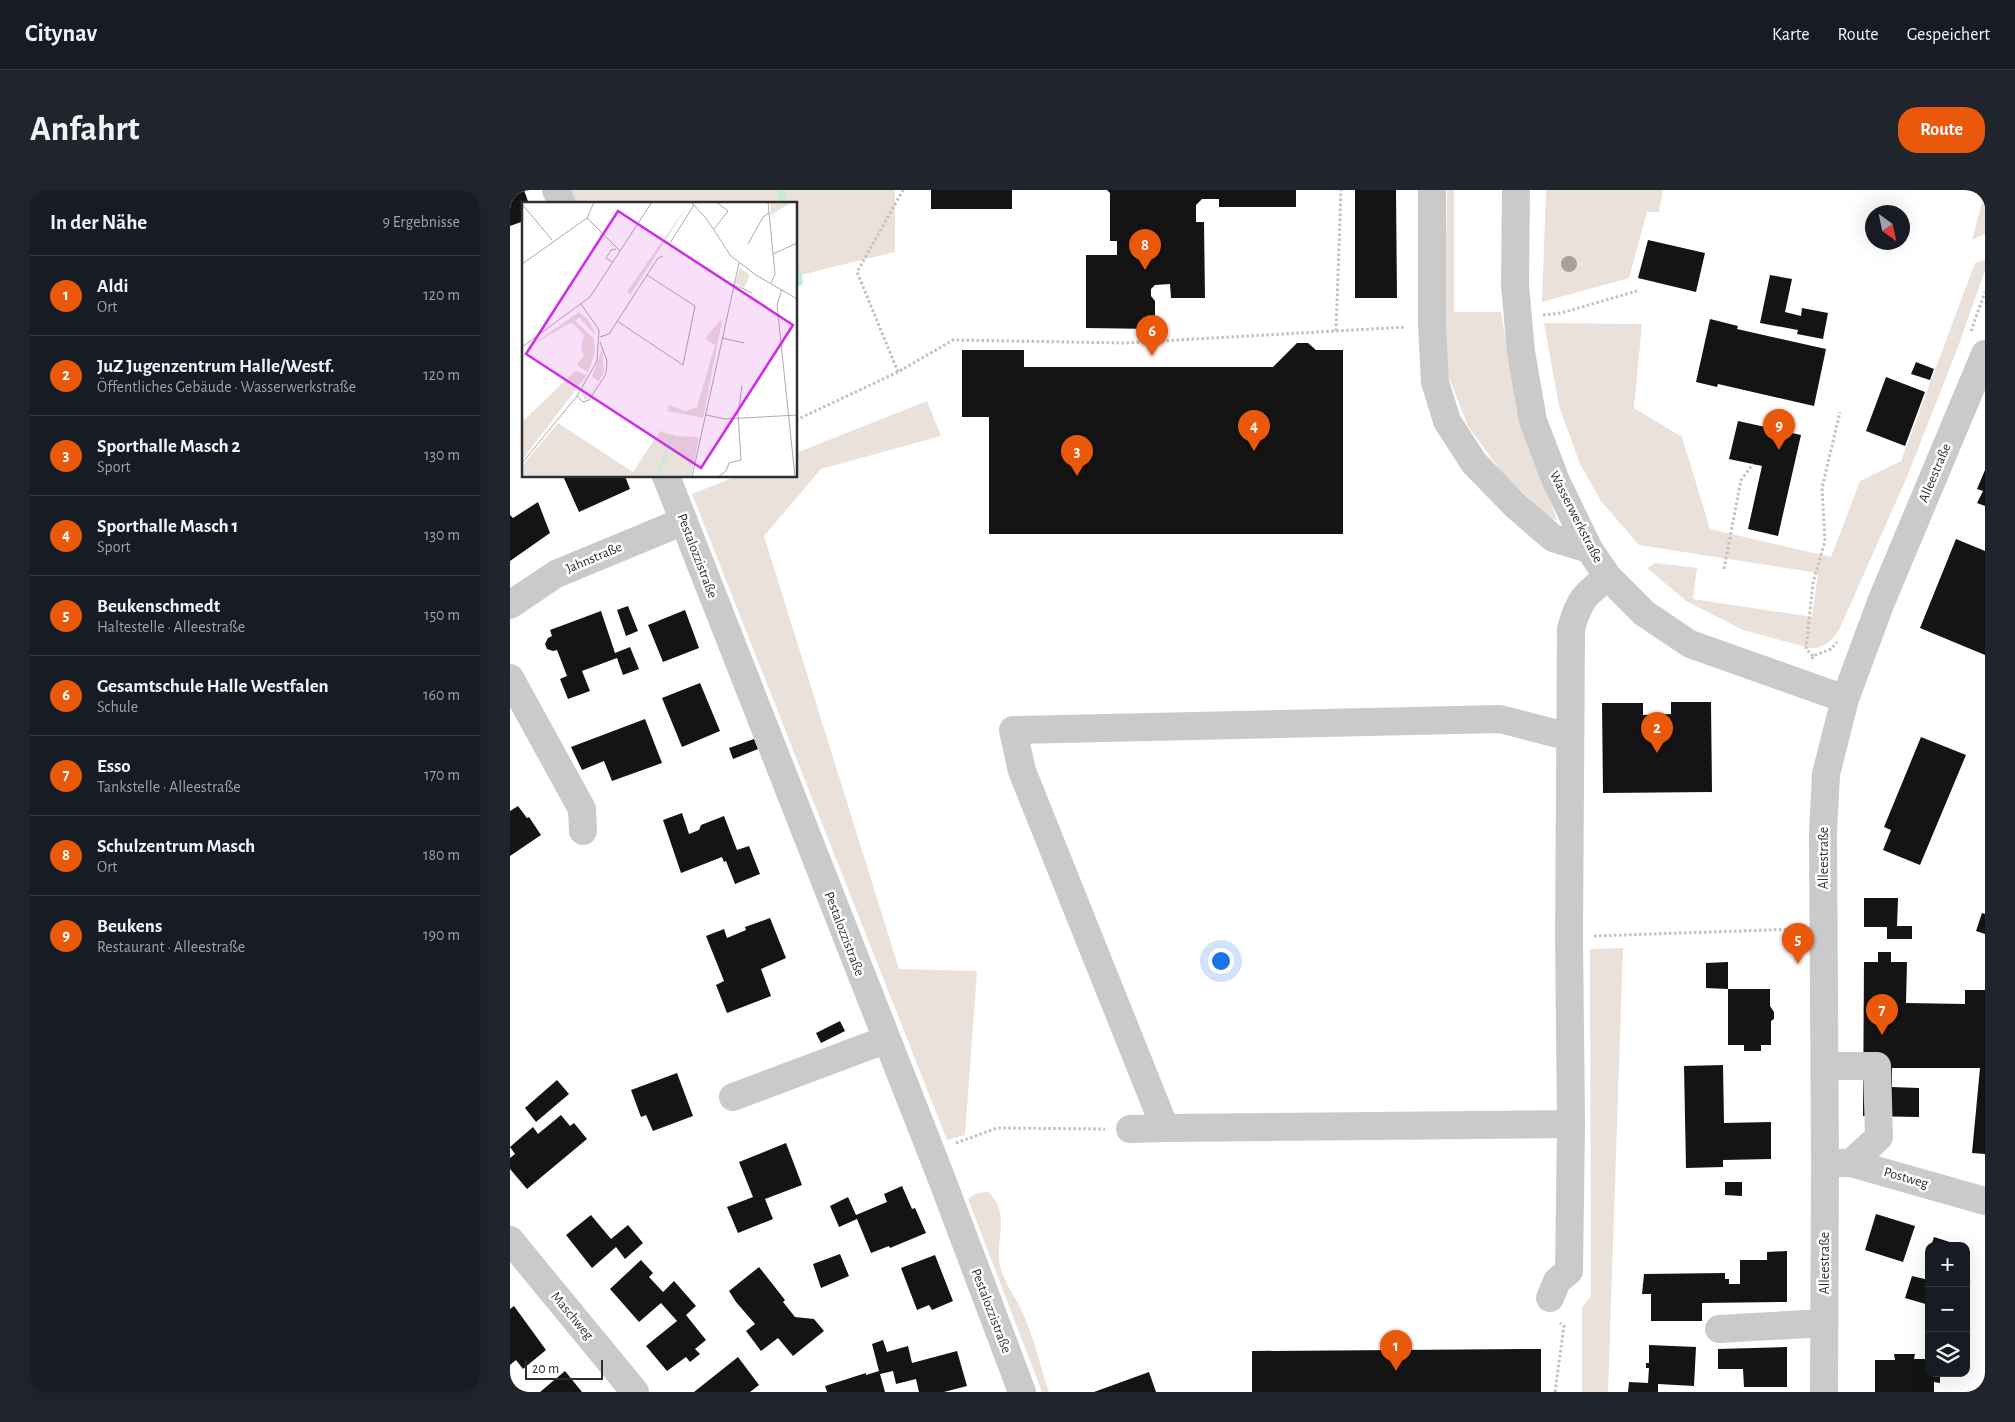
<!DOCTYPE html>
<html lang="de">
<head>
<meta charset="utf-8">
<style>
  body { margin:0; font-family:"Alegreya Sans",sans-serif; background:#20242c; color:#f1f3f6 }
  .controls { position:absolute; right:15px; bottom:15px; display:grid; overflow:hidden; border-radius:10px; box-shadow:0 5px 20px #0002 }
  .controls button { width:45px; height:45px; display:grid; place-items:center; padding:0; border:0; border-bottom:1px solid #363941; background:#171b24; color:#f1f3f6; font:25px sans-serif }
  .compass { position:absolute; left:1355px; top:15px; width:45px; height:45px; border-radius:50%; background:#171b24; box-shadow:0 5px 20px #0002; rotate:147deg }
  .scale { position:absolute; left:15px; bottom:12px; width:78px; box-sizing:border-box; padding-left:5px; border:2px solid #2d2d2d; border-top:0; font-size:14px; line-height:18px; white-space:nowrap; color:#2d2d2d; -webkit-text-stroke:4px #fff; paint-order:stroke }
  .you { position:absolute; left:710px; top:770px; width:18px; height:18px; margin:-12px; border:4px solid #fff; border-radius:50%; background:#1a73e8; box-shadow:0 0 0 8px #1a73e833 }
  .badge { display:grid; place-items:center; width:32px; height:32px; border-radius:50%; background:#ea580c; color:#fff; font-size:16px; font-weight:700 }
  .pin { position:absolute; translate:-50% -41px; filter:drop-shadow(0 1px 2px #0008) }
  .pin::after { content:''; position:absolute; top:26px; width:18px; height:15px; background:inherit; clip-path:polygon(0 0,100% 0,50% 100%) }
  .list { margin:0; padding:0; list-style:none }
  h2 { display:flex; justify-content:space-between; align-items:center; height:65px; margin:0; padding:0 20px; font-size:21px }
  h2 small { font-size:16px; font-weight:400; color:#9ea1a6 }
  .list li { display:grid; grid-template-columns:32px 1fr auto; gap:15px; align-items:center; box-sizing:border-box; height:80px; padding:0 20px; border-top:1px solid #363941 }
  .list b { display:block; font-size:19px; white-space:nowrap }
  .list p { margin:0; font-size:16px; white-space:nowrap; color:#9ea1a6 }
  .list em { font-size:16px; font-style:normal; color:#9ea1a6 }
  .icon { flex:none; width:28px; height:28px; fill:none; stroke:currentColor; stroke-width:2; stroke-linecap:round; stroke-linejoin:round }
  .map { position:relative; flex:none; width:1475px; height:1202px; overflow:hidden; border-radius:20px }
  header { display:flex; align-items:center; gap:30px; box-sizing:border-box; height:70px; padding:0 25px; background:#171b24; border-bottom:1px solid #363941 }
  header strong { font-size:24px }
  nav { display:flex; gap:28px; margin-inline-start:auto; font-size:18px }
  .intro { display:flex; align-items:center; justify-content:space-between; box-sizing:border-box; height:120px; padding:0 30px }
  h1 { margin:0; font-size:35px }
  .button { padding:12px 22px; border-radius:20px; background:#ea580c; color:#fff; font-size:18px; font-weight:700 }
  main { display:flex; gap:30px; padding:0 30px }
  aside { flex:1; background:#171b24; border-radius:20px; box-shadow:0 5px 20px #0002 }
  .map>svg:first-child { display:block }
  .green { fill:#ebe1db }
  .lines { fill:none; stroke-linecap:round; stroke-linejoin:round }
  .stream { stroke:#c6ebd3; stroke-width:8 }
  .building { fill:#141414 }
  .path { stroke:#c1c1c1; stroke-width:3; stroke-dasharray:2.5 2.5; stroke-linecap:butt }
  .minor { stroke:#cacaca; stroke-width:28 }
  .tree { fill:#ac9f93 }
  .labels { text-anchor:middle; dominant-baseline:central; stroke-width:5; stroke-linejoin:round; paint-order:stroke }
  .street-label { font-size:14px; fill:#2d2d2d; stroke:#fff }
  .inset-river { fill:none; stroke:#c6ebd3; stroke-width:2.5 }
  .inset-road { fill:none; stroke:#ababab; stroke-width:1 }
  .view { fill:#cd2ee5; fill-opacity:0.15; stroke:#cd2ee5; stroke-width:2.5 }
  .inset-edge { fill:none; stroke:#2d2d2d; stroke-width:2.5 }
</style>
</head>
<body>
<header>
<strong>Citynav</strong>
<nav><a>Karte</a><a>Route</a><a>Gespeichert</a></nav>
</header>
<div class="intro"><h1>Anfahrt</h1><a class="button">Route</a></div>
<main>
<aside>
<h2>In der Nähe<small>9 Ergebnisse</small></h2>
<ul class="list">
<li><span class="badge">1</span><div><b>Aldi</b><p>Ort</p></div><em>120 m</em></li>
<li><span class="badge">2</span><div><b>JuZ Jugenzentrum Halle/Westf.</b><p>Öffentliches Gebäude · Wasserwerkstraße</p></div><em>120 m</em></li>
<li><span class="badge">3</span><div><b>Sporthalle Masch 2</b><p>Sport</p></div><em>130 m</em></li>
<li><span class="badge">4</span><div><b>Sporthalle Masch 1</b><p>Sport</p></div><em>130 m</em></li>
<li><span class="badge">5</span><div><b>Beukenschmedt</b><p>Haltestelle · Alleestraße</p></div><em>150 m</em></li>
<li><span class="badge">6</span><div><b>Gesamtschule Halle Westfalen</b><p>Schule</p></div><em>160 m</em></li>
<li><span class="badge">7</span><div><b>Esso</b><p>Tankstelle · Alleestraße</p></div><em>170 m</em></li>
<li><span class="badge">8</span><div><b>Schulzentrum Masch</b><p>Ort</p></div><em>180 m</em></li>
<li><span class="badge">9</span><div><b>Beukens</b><p>Restaurant · Alleestraße</p></div><em>190 m</em></li>
</ul>
</aside>
<div class="map">
<svg width="1475" height="1202" viewBox="0 0 1475 1202">
  <rect width="100%" height="100%" fill="#fff"/>
  <path class="green" d="M59,0H385V62L286,86V14H64Z
    M937,0H944V122H991L1008,223L1047,330L1039,328L990,280L958,236L938,185L935,122Z
    M1036,0H1153L1149,22H1137L1119,88L1032,112Z
    M1475,1V44L1462,50Z
    M1475,70V80L1448,157L1397,287L1329,440C1321,451 1314,459 1299,458L1233,440L1176,411L1137,378L1145,373L1187,378L1183,409L1302,427L1308,383L1129,355L1091,311L1070,274L1049,216L1034,133L1132,134L1124,218L1172,247L1200,339L1321,367L1350,291L1391,271L1465,73Z
    M417,211L431,246L311,279L254,346L389,779L467,781L455,945L437,950L182,304L227,286H286V263Z
    M1113,758L1098,1202H1072V1117L1081,1106L1080,759Z
    M478,1002C500,1023 487,1044 489,1070C491,1088 503,1103 511,1119C523,1144 530,1175 539,1202H532L458,1009L467,1003Z"/>
  <g class="lines">
    <path class="stream" d="M270,0L273,14
      M286,77L289,92"/>
  </g>
  <path class="building" d="M0,0H14L19,14H14V23H11L14,31L0,36Z
    M421,0H502V19H421Z
    M597,0H786V17H709V9H692L686,15V32H694L695,108H661L660,94L645,95L641,99V106L645,111V139L576,138V65H607V51H600V3Z
    M845,0H886L887,108H845Z
    M1138,50L1195,63L1186,102L1128,88Z
    M1260,85L1282,89L1275,122L1291,126L1292,118L1318,123L1313,149L1287,144L1288,140L1250,133Z
    M1200,129L1228,136L1227,139L1316,159L1304,216L1208,194L1207,197L1186,192Z
    M787,153H798L806,160H833V344H479V227H452V160H514V177H763Z
    M1406,172L1424,179L1420,190L1401,184Z
    M1376,187L1415,202L1395,256L1356,241Z
    M1228,231L1291,245L1268,346L1238,339L1252,276L1219,269Z
    M1475,280V316L1467,313L1473,301L1467,299Z
    M53,286H115L120,299L69,322Z
    M28,312L40,343L0,371V325L3,328Z
    M1446,349L1475,361V465L1410,438Z
    M118,416L128,441L116,446L107,420Z
    M175,420L189,458L153,472L138,435Z
    M91,421L105,463L120,457L129,479L113,485L107,468L72,481L80,501L58,509L50,489L57,486L47,460L43,461L37,459L35,454L38,448L42,446L40,440Z
    M190,493L210,541L172,557L152,508Z
    M1161,512H1201L1202,602L1093,603L1092,513H1133V525L1161,524Z
    M135,529L152,573L102,591L94,571L72,580L61,557Z
    M1411,547L1456,565L1410,675L1373,660L1381,640L1374,637Z
    M244,549L248,559L223,569L219,558Z
    M8,616L17,628L19,627L31,645L0,666V621Z
    M172,623L179,644L189,640L191,635L214,626L227,660L239,656L250,684L225,694L216,671L214,672L212,667L171,683L153,630Z
    M1354,708H1388L1387,736H1402V749H1377V737H1354Z
    M1472,723L1475,724V744L1466,741Z
    M260,728L276,768L251,779L261,806L217,823L206,795L214,791L196,746L214,739L217,748L236,740L235,737Z
    M1368,762H1381V772H1397L1396,813L1455,814V800H1475V964L1462,963L1470,878H1382V897L1409,898V927L1353,926L1354,772H1368Z
    M1218,772V799L1196,798V773Z
    M1218,799H1260V816L1264,822V829L1261,831V855H1251V861H1234V855H1218Z
    M330,831L335,841L311,853L306,843Z
    M1213,875L1214,933L1261,932V969L1213,970V977L1176,978L1174,876Z
    M167,883L183,926L143,941L136,925L131,927L121,900Z
    M47,890L59,904L26,932L15,918Z
    M51,925L60,936L64,933L77,949L17,999L0,979V968L5,964L0,957L23,937L28,944Z
    M276,953L292,995L255,1009L263,1029L228,1043L217,1017L243,1007L229,972Z
    M1215,992H1232V1006L1215,1005Z
    M392,996L402,1019L405,1018L416,1043L380,1058L379,1056L361,1063L347,1029L329,1037L320,1016L338,1007L346,1025L377,1012L374,1004Z
    M1366,1024L1405,1036L1393,1072L1355,1060Z
    M81,1025L101,1049L118,1035L133,1053L115,1069L106,1057L82,1078L56,1045Z
    M1424,1047L1446,1054L1445,1056H1421Z
    M1277,1061V1112L1192,1113V1131H1141V1104H1132L1134,1084L1215,1083V1089H1219V1094H1230V1070H1257V1062Z
    M330,1064L339,1086L311,1098L303,1074Z
    M425,1065L443,1111L422,1120L419,1115L407,1120L391,1078Z
    M131,1070L143,1083L139,1087L153,1102L164,1091L186,1116L176,1125L196,1150L185,1159L190,1164L180,1172L176,1167L157,1181L136,1156L167,1131L151,1113L129,1132L100,1099Z
    M249,1077L275,1110L273,1112L285,1127L304,1129L314,1141L283,1166L268,1148L251,1161L236,1141L245,1134L226,1112L219,1101Z
    M1402,1086L1419,1090V1115L1395,1108Z
    M4,1116L36,1160L13,1179L6,1170L0,1175V1119Z
    M373,1150L377,1162L398,1156L402,1173L447,1161L457,1196L434,1202H409L406,1189L386,1194L383,1181L370,1184L375,1202H317L315,1196L356,1183V1185L369,1181L362,1154Z
    M1139,1155L1186,1157L1184,1196L1148,1194V1202H1118L1119,1192L1138,1193L1139,1178H1136V1173H1139Z
    M1277,1157V1197H1234L1233,1179H1208V1159Z
    M1031,1159V1202H742V1161Z
    M1384,1164H1405L1404,1169H1419V1183H1430V1193L1424,1192V1202H1365V1170H1385Z
    M228,1167L249,1195L240,1202H184Z
    M55,1181L72,1202H30Z
    M639,1182L646,1202H584Z"/>
  <g class="lines">
    <path class="path" d="M1033,125L1051,123L1127,101
      M826,141L831,0
      M1461,141L1475,102
      M388,182L347,82L393,0
      M286,230L388,182L443,150L615,153L896,137
      M1214,379L1231,290L1243,274
      M1303,466L1296,459L1303,393L1315,351L1312,298L1330,222
      M1302,469L1303,466L1321,459L1327,452
      M1084,746L1288,739
      M446,953L487,938L595,939
      M1045,1202L1054,1136L1050,1133"/>
    <path class="minor" d="M46,0L52,14
      M922,0V136L925,192L937,231L964,273L1007,317L1043,348L1079,359
      M1006,0L1005,95L1011,162L1023,231L1046,291L1079,359L1098,387L1134,423L1180,454L1335,509
      M156,286L431,987L512,1202
      M0,415L46,384L174,331
      M0,488L72,619L73,641
      M1060,547L990,529L503,540L512,581L655,938L1061,934
      M1315,876H1367L1369,947L1341,973
      M223,907L375,850
      M620,939L655,938
      M1315,973H1341L1475,1011
      M0,1050L125,1202
      M1040,1108L1047,1091L1059,1081L1061,934L1059,747L1061,439C1069,410 1074,405 1098,387
      M1209,1139L1314,1133
      M1314,1202L1315,973L1313,644L1316,584L1335,509L1371,412L1475,164"/>
  </g>
  <circle class="tree" cx="1059" cy="74" r="8"/>
  <g class="labels">
    <g class="street-label">
      <text transform="translate(1425 283) rotate(-67)">Alleestraße</text>
      <text transform="translate(1066 327) rotate(63)">Wasserwerkstraße</text>
      <text transform="translate(187 366) rotate(69)">Pestalozzistraße</text>
      <text transform="translate(84 368) rotate(-23)">Jahnstraße</text>
      <text transform="translate(1314 668) rotate(-90)">Alleestraße</text>
      <text transform="translate(334 744) rotate(69)">Pestalozzistraße</text>
      <text transform="translate(1396 988) rotate(16)">Postweg</text>
      <text transform="translate(1315 1073) rotate(-90)">Alleestraße</text>
      <text transform="translate(481 1121) rotate(69)">Pestalozzistraße</text>
      <text transform="translate(62 1126) rotate(50)">Maschweg</text>
    </g>
  </g>
  <g transform="translate(12 12)">
    <rect width="275" height="275" fill="#fff"/>
    <path d="M248,0H270L249,13ZM166,3L109,92L105,90L143,35ZM218,66L228,73L222,86L213,81ZM57,110L66,118L71,126L73,133L57,115L53,119L72,137L73,151L66,170L55,163L62,153L59,146L62,133L50,120L8,144ZM198,118L200,119L181,216L146,209L147,203L163,209L175,205L193,143L183,137ZM80,146L82,171L65,197L63,198L60,191L66,195L76,179L70,175ZM53,169L65,173L0,258V220ZM36,221L111,270L138,229L153,234L177,235L169,275H0V264Z" fill="#ebe1db"/>
    <path class="inset-river" d="M135,275L151,233"/>
    <path class="inset-road" d="M169,0L184,16L209,54L234,73L275,97M246,0L253,72L249,81M0,2L30,38M65,16L72,0M192,27L206,9L194,0M148,41L172,3M226,42L241,15L247,11M251,52L275,41M90,60L84,56L89,48L94,47M0,62L65,16L98,49M211,82L230,91M260,87L255,103L273,275M95,119L161,163L173,104L125,73M78,135L87,132L136,56L141,54M200,136L222,141M0,145L68,95L130,0M55,194L61,200L67,198L84,172L85,159L78,140M184,213L203,217L275,213M0,261L55,194L75,159L77,128L59,102M170,275L217,61M196,275L204,269L207,261L219,258L216,212L220,184"/>
    <path class="view" d="M96,9L271,123L179,266L4,152Z"/>
    <rect width="275" height="275" class="inset-edge"/>
  </g>
</svg>
<div class="controls">
<button>+</button>
<button>−</button>
<button><svg class="icon" aria-label="layers" viewBox="0 0 24 24"><path d="M12 4l9 5-9 5-9-5zM3 14l9 5 9-5"/></svg></button>
</div>
<svg class="compass" viewBox="-18 -18 36 36"><path d="M0-13l5 13h-10z" fill="#e53935"/><path d="M0 13l5-13h-10z" fill="#9ea1a6"/></svg>
<div class="scale">20 m</div>
<div class="you"></div>
<div class="pin badge" style="left:886px;top:1181px">1</div>
<div class="pin badge" style="left:1147px;top:563px">2</div>
<div class="pin badge" style="left:567px;top:286px">3</div>
<div class="pin badge" style="left:744px;top:261px">4</div>
<div class="pin badge" style="left:1288px;top:774px">5</div>
<div class="pin badge" style="left:642px;top:166px">6</div>
<div class="pin badge" style="left:1372px;top:845px">7</div>
<div class="pin badge" style="left:635px;top:80px">8</div>
<div class="pin badge" style="left:1269px;top:260px">9</div>
</div>
</main>
</body>
</html>
